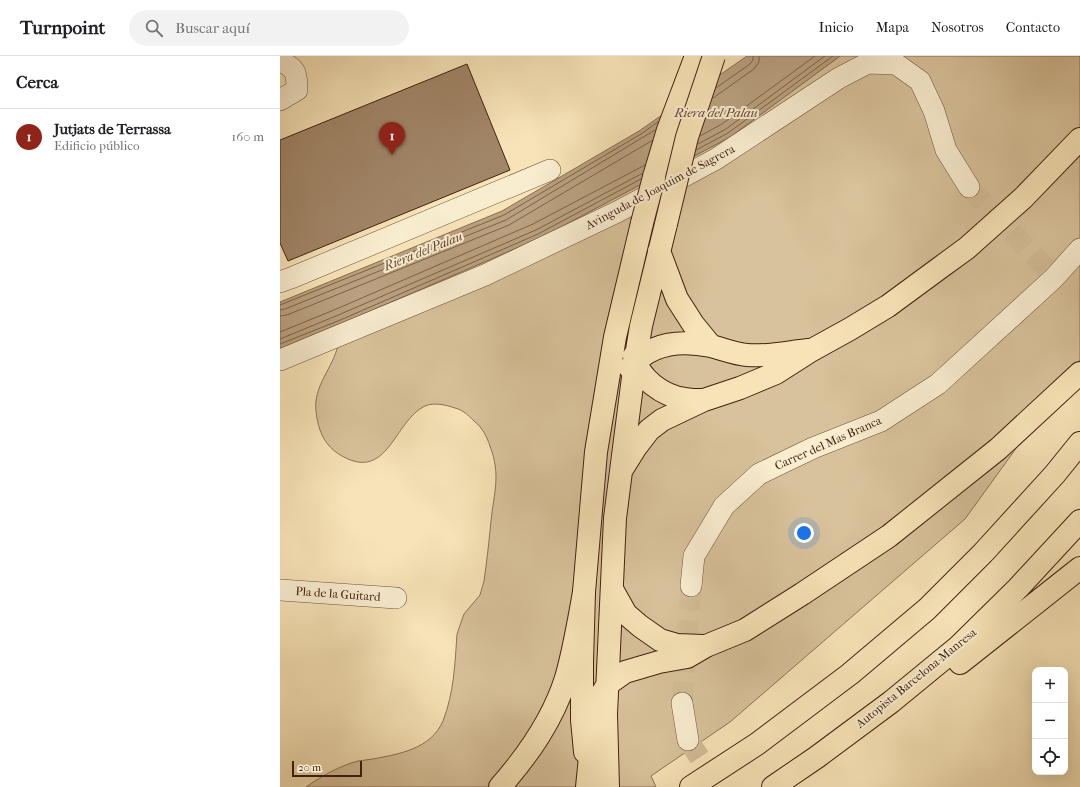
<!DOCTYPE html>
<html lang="es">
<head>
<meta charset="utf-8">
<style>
  body { margin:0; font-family:"IM FELL French Canon",serif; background:#f2f2f2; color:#202124 }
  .controls { position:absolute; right:12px; bottom:12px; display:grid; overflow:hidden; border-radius:8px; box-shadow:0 4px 16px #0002 }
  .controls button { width:36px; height:36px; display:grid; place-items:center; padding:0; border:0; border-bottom:1px solid #e0e0e0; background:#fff; color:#202124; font:20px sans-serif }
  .scale { position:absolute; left:12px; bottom:10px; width:70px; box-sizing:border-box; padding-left:4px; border:2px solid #442112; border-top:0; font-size:11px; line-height:14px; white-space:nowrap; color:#442112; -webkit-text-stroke:3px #f9edd0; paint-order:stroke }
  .you { position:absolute; left:524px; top:477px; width:14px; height:14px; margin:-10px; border:3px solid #fff; border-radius:50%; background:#1a73e8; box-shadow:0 0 0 6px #1a73e833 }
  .badge { display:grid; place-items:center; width:26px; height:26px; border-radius:50%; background:#8f2418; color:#fff; font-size:13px; font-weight:700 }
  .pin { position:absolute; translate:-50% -33px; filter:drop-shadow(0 1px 2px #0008) }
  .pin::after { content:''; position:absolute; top:21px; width:14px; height:12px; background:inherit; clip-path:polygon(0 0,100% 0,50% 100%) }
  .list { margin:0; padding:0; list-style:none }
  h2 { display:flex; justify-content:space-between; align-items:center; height:52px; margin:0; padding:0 16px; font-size:17px }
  h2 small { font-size:13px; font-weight:400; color:#757577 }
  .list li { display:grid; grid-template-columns:26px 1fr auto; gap:12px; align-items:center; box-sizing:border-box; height:56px; padding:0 16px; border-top:1px solid #e0e0e0 }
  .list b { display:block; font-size:15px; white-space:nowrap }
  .list p { margin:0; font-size:13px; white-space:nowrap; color:#757577 }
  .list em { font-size:13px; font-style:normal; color:#757577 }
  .icon { flex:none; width:22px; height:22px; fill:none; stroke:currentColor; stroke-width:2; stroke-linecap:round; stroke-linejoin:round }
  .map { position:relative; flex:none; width:800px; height:731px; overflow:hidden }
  header { display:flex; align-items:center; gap:24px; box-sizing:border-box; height:56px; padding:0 20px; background:#fff; border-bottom:1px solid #e0e0e0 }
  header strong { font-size:19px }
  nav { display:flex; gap:22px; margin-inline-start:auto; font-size:14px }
  .search { width:280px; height:36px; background:#f2f2f2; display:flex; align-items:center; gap:10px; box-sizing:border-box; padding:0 14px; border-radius:22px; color:#757577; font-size:15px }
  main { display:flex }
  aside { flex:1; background:#fff }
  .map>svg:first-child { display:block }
  .green { fill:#d8c29b; stroke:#8e7256 }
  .water { fill:#b9a17f; stroke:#8a6e53 }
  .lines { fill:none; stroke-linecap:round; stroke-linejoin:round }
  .shore { stroke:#7e6148; stroke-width:1 }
  .building { fill:#a18668; stroke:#442112 }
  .street-tunnel { stroke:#d2bc96; stroke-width:21; stroke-dasharray:21 10; stroke-linecap:butt }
  .street-casing { stroke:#70523b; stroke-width:22 }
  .primary-casing { stroke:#442112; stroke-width:24 }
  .highway-casing { stroke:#442112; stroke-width:24 }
  .street { stroke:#f9edd0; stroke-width:21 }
  .primary { stroke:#f6e3b7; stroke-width:22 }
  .highway { stroke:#f6e3b7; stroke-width:22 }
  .primary-bridge-casing { stroke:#442112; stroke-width:24; stroke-linecap:butt }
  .primary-bridge { stroke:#f6e3b7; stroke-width:22 }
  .labels { text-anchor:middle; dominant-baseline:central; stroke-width:4; stroke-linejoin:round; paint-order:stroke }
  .street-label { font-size:12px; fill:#442112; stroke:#f9edd0 }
  .water-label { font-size:13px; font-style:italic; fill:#674733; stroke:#f9edd0 }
</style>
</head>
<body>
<header>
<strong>Turnpoint</strong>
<div class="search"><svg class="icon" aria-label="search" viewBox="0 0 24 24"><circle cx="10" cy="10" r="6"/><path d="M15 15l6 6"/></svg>Buscar aquí</div>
<nav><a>Inicio</a><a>Mapa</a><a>Nosotros</a><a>Contacto</a></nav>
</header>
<main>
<aside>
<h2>Cerca<small></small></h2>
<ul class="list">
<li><span class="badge">1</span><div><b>Jutjats de Terrassa</b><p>Edificio público</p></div><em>160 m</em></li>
</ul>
</aside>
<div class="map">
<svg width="800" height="731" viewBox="0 0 800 731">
  <rect width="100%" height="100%" fill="#f6e3b7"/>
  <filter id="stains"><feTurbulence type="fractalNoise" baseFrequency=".005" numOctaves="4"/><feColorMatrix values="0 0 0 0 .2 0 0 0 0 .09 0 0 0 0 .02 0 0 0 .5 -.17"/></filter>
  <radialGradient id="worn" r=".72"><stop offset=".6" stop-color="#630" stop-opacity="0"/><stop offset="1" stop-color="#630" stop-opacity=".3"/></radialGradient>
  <path class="green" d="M560,0H800V304L685,463L450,666L371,720L376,731H26C42,720 59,710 78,705C83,704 88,704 93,703C119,698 151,693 163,665C174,637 175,607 177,578L184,558L200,539L204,525C207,505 209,485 211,465C214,436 221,419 210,390C207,381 202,371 194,365C188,359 183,354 175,352C166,349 154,346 145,350C114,365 108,426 62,400C44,390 38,374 36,355C33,330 53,312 58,289C59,283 59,275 60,268L260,182L450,81Z"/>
  <path class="water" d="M467,0H560L450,81L260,182L60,268L0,293V246L222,155L359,75Z"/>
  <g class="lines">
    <path class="shore" d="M436,32L470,8L473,4V0
      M433,42L474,13L479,6V0
      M420,80L442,68L535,0
      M418,88L446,73L545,0
      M416,94L448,77L553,0
      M0,249L224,159L361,78L378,66
      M0,254L5,253L226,164L375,74
      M0,260L7,259L229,169L373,84
      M0,276L54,254L253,168L365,109
      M0,283L56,260L256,174L363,117
      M0,288L58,265L258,178L361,123"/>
  </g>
  <path class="building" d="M187,8L230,114L8,205L0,187V84Z"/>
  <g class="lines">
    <path class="street-tunnel" d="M689,131L766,212
      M402,647L411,530
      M408,684L439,731"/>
    <defs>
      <path id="street" d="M0,5C16,12 17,17 17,34L0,44
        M0,226L11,222L270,114
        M0,304L205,219L337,156L436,103L559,22L588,7L616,8L640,25L654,55L666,94L689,131
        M411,530L414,500L444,450L479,418L533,392L601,365L658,328L774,222L800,193
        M0,534L116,542
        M402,647L408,684"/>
      <path id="primary" d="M374,121L388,74L416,0
        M379,195L397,243L413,268L431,290
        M354,300C359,323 383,340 405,343C411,344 418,344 424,344
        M350,312C370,286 401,284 431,290C443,293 455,298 467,299C487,301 508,296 528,294
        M341,415L356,391L369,374L382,364L424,344L460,332L496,317L532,294L570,273L608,250L661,211L687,192L743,142L800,83
        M305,696L302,664V606L304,536L316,396L335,281L362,167
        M328,731L326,658L335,462L355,306L361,270L386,168"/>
      <path id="highway" d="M332,533L346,558L360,570L380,584L397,589L423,590
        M680,607L800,512
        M220,731C248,699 273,664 286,622C294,594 299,565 304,536
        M307,731L315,652L321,639L328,628L345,616L379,606L407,601L426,590L465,574L522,538L609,480L718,393L800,317
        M411,731L477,688L570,618L647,553L703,497L775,418L800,387
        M493,731L537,701L611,646L678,591L738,532L800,465"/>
    </defs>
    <use href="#street" class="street-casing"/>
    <use href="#primary" class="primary-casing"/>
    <use href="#highway" class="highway-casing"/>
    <use href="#street" class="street"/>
    <use href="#primary" class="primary"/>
    <use href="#highway" class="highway"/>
    <defs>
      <path id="primary-bridge" d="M362,167L374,121
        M386,168L407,81L434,0"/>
    </defs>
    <use href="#primary-bridge" class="primary-bridge-casing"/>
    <use href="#primary-bridge" class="primary-bridge"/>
  </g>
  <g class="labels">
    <g class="street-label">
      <text transform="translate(380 131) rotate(-28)">Avinguda de Joaquim de Sagrera</text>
      <text transform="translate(548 387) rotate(-24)">Carrer del Mas Branca</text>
      <text transform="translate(58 538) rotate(4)">Pla de la Guitard</text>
      <text transform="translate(636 622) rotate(-39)">Autopista Barcelona-Manresa</text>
    </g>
    <g class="water-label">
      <text x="436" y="56">Riera del Palau</text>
      <text transform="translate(143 195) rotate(-22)">Riera del Palau</text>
    </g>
  </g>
  <rect width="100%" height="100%" filter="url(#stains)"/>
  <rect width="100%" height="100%" fill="url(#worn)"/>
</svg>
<div class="controls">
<button>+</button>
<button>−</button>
<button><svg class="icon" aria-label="locate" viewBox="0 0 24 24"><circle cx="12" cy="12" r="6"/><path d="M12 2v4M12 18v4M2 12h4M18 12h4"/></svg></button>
</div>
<div class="scale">20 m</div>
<div class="you"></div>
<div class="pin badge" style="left:112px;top:99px">1</div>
</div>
</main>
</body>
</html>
